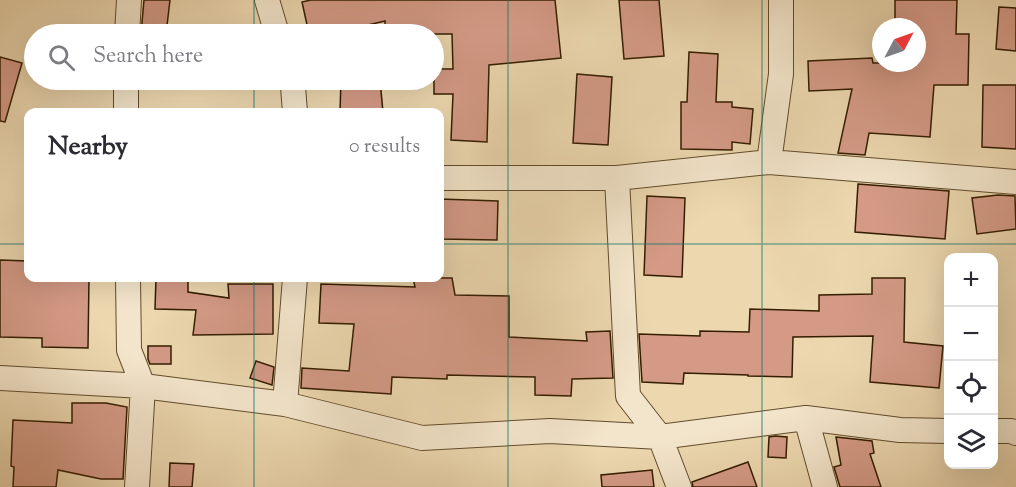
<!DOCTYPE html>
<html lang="en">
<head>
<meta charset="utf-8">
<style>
  body { margin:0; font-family:"Sorts Mill Goudy",serif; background:#f2f2f3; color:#2b2b33 }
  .controls { position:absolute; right:18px; bottom:18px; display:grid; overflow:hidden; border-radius:12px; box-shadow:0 6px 24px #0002 }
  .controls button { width:54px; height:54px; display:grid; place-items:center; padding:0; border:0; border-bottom:2px solid #e1e1e2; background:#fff; color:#2b2b33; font:30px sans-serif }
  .compass { position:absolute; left:872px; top:18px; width:54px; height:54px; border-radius:50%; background:#fff; box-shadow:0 6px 24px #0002; rotate:49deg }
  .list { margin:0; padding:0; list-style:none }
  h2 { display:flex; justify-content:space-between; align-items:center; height:78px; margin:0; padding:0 24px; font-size:26px }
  h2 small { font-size:20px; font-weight:400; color:#7c7c81 }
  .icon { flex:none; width:33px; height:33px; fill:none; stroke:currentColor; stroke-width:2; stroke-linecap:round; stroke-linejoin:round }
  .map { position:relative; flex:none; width:1016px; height:487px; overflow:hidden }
  .search { position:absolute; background:#fff; box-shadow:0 6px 24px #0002; left:24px; top:24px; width:420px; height:66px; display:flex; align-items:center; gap:15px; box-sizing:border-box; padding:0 21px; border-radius:33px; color:#7c7c81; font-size:22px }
  .panel { position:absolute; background:#fff; box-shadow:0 6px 24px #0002; left:24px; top:108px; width:420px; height:174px; border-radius:12px }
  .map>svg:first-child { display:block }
  .building { fill:#d49a86; stroke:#341d00; stroke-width:1.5 }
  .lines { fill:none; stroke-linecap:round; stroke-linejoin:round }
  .minor-casing { stroke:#624c2c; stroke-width:26 }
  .minor { stroke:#f3e5cb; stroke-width:24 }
  .grid { fill:none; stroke:#0f766e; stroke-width:1.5; stroke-opacity:0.55 }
</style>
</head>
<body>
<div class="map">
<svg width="1016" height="487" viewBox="0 0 1016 487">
  <rect width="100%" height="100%" fill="#ecd7af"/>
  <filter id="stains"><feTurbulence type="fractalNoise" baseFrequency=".00333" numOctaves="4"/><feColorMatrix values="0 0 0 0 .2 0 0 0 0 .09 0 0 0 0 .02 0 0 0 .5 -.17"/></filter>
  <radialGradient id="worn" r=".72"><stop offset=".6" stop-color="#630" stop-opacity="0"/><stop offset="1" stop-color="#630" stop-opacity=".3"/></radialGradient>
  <path class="building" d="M144,0H170L166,34H141Z
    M311,0H555L561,58L489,65L487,142L451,140L453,94H434V69H453L452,34H385V21L330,34H309L302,2Z
    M619,0H659L664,56L624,59Z
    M895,0H957L956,34H969L968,85H934L930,137L869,133L865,155L838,153L852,89L809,91L808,61L872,58L873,63H917V27H895Z
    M999,7L1016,8V51L996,49Z
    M689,52L718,54L716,102H732V107L753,109L750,144L732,142V150L681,149V102H687Z
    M0,57L22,63L5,122L0,121Z
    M577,74L612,77L608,145L573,143Z
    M341,80H380L383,112H340Z
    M983,85H1016V149L982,147Z
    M858,184L949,191L945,239L855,232Z
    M998,195L1015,196L1016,229L977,234L972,198Z
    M647,196L685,198L682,277L644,275Z
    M440,199L498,201L497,240L440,239Z
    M0,260L28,261V278H89L88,348L42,347V338L0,337Z
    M156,278H188V292L229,298L228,284H273V334L193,335L196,310L155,309Z
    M413,278H452L455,295L509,296V337L587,341L586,332L610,331L613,378L572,379L571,396L535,395V377L447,375V379L392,377L391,394L301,388L302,368L349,371L354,324L319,323L321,284L415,287Z
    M872,278H905L904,342L943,346L939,388L870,382L873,336L793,337L792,377L748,376V375L684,373L683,384L642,382L639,334L700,336V331L749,332L750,309L819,311V295L872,294Z
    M148,346H171V364H150L148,359Z
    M256,361L274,367L272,385L250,378Z
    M72,403H106L127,407L123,479H101L58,470L56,487H13L14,467L11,466L13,420L72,423Z
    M775,436L787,437L786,458L768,457L769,437Z
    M836,437L872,441L874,453L870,454L881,487H840L834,467L841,465Z
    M748,462L757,487H693L692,482Z
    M170,463L194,464L192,487H169Z
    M652,470L654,487H602L601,475Z"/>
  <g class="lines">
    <defs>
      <path id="minor" d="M267,0L277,34
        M127,34L129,0
        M126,80V112
        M291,80L293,87L295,112
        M769,162L781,74V0
        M440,178H617L769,162L1016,182
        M617,178L628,396L660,437L679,487
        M128,278L129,350L143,386L137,487
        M0,378L143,386L285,404L422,438L550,431L660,437L806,418L900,430L948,431
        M285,404L295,278
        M806,418L825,487
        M994,431H1011L1016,433"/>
    </defs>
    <use href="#minor" class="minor-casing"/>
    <use href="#minor" class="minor"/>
  </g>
  <path class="grid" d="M254,0V34M508,0V487M762,0V487M254,80V112M0,244H28M440,244H1016M254,278V487"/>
  <rect width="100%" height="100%" filter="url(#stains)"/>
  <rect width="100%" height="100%" fill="url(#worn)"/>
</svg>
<div class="controls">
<button>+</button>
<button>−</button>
<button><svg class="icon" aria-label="locate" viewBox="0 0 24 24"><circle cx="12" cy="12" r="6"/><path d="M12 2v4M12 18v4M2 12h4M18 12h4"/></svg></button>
<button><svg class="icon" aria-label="layers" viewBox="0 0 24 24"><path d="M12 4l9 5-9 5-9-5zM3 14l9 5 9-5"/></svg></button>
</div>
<svg class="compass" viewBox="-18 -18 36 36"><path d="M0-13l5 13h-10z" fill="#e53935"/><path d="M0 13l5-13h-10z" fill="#7c7c81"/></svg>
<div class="search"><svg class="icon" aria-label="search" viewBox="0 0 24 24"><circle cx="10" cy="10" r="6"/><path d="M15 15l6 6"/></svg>Search here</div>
<section class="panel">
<h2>Nearby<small>0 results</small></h2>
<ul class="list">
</ul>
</section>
</div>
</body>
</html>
